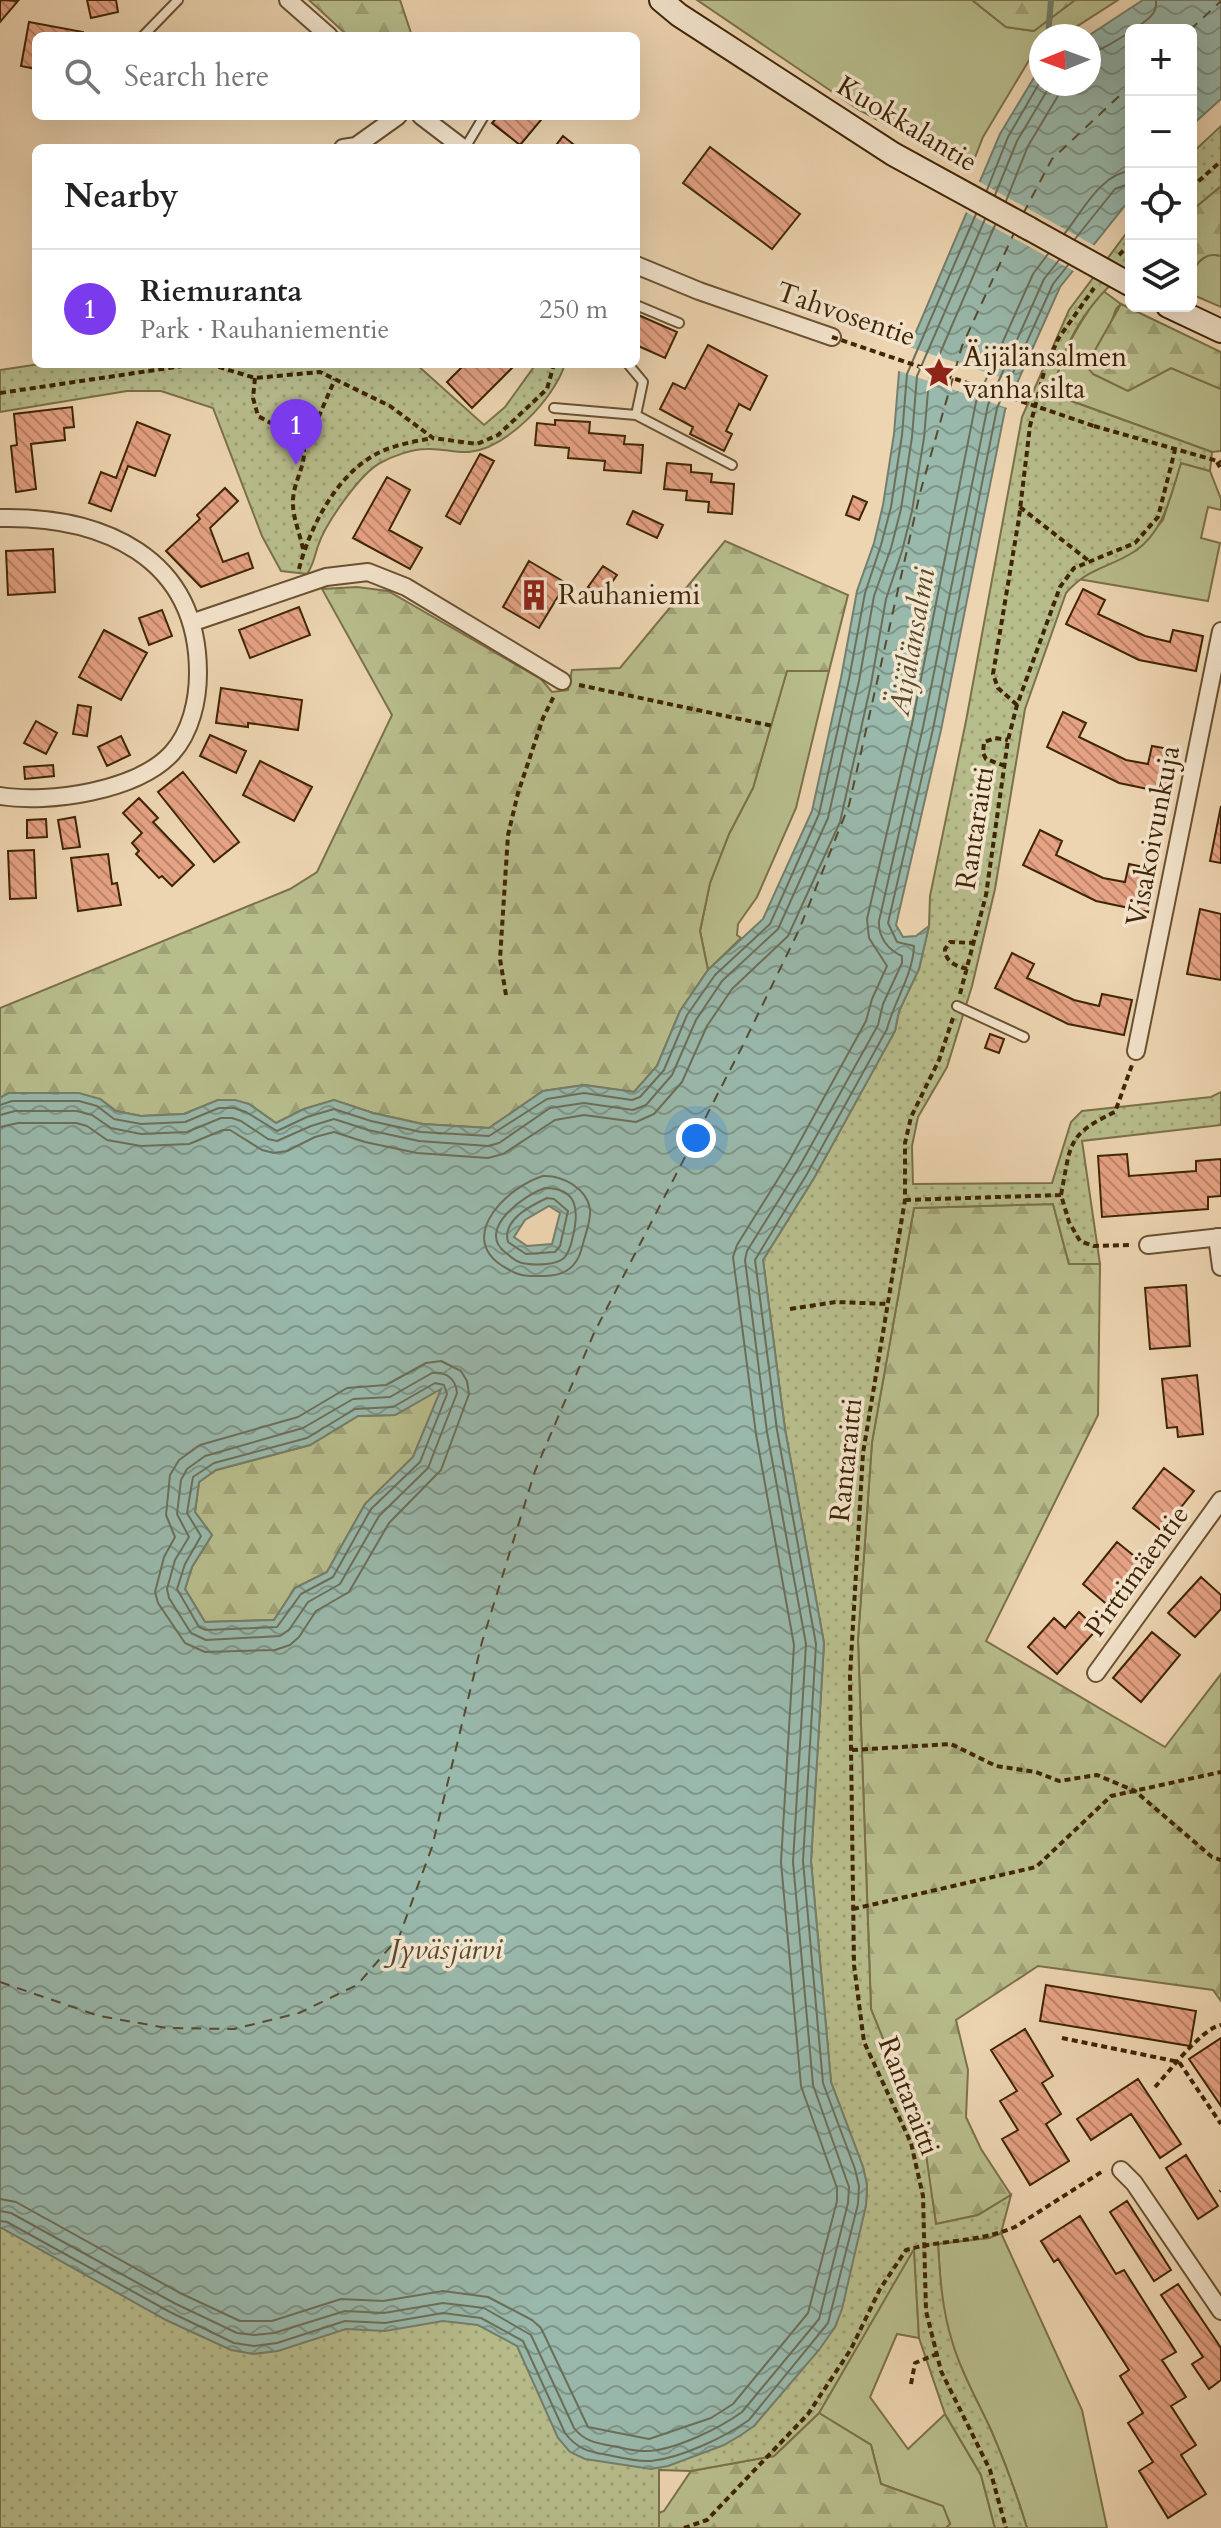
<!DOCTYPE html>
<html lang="en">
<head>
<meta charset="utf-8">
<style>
  body { margin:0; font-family:Cardo,serif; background:#f2f2f2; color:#222 }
  .controls { position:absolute; right:24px; top:24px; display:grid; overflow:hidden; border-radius:12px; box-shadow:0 8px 32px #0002 }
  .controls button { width:72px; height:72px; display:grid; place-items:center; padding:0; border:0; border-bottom:2px solid #e0e0e0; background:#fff; color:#222; font:40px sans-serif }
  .compass { position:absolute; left:1029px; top:24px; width:72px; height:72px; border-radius:50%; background:#fff; box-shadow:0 8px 32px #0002; rotate:269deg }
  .you { position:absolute; left:696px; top:1138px; width:28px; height:28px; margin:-20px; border:6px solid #fff; border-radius:50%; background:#1a73e8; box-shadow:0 0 0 12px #1a73e833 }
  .badge { display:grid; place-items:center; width:52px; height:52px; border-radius:50%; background:#7c3aed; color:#fff; font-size:26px; font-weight:700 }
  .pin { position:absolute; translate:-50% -66px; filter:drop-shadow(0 2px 4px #0008) }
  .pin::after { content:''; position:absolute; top:42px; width:28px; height:24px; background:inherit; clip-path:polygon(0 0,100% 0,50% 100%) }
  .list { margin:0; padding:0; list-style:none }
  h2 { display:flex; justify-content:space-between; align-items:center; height:104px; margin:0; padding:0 32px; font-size:34px }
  h2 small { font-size:26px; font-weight:400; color:#767676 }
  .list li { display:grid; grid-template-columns:52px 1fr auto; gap:24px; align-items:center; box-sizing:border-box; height:120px; padding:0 32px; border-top:2px solid #e0e0e0 }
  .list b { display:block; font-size:30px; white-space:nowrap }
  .list p { margin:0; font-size:26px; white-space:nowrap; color:#767676 }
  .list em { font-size:26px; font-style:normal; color:#767676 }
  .icon { flex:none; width:44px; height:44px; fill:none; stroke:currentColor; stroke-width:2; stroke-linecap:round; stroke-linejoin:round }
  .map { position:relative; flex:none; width:1221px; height:2528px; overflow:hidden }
  .search { position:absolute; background:#fff; box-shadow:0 8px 32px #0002; left:32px; top:32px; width:608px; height:88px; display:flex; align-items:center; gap:20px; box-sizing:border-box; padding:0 28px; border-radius:12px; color:#767676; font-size:30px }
  .panel { position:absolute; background:#fff; box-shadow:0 8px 32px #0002; left:32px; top:144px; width:608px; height:224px; border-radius:12px }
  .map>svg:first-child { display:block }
  .grass { fill:#b8bd8c; stroke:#7c7149; stroke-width:2 }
  .forest { fill:url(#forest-firs); stroke:#7c7149; stroke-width:2 }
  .park { fill:url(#park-dots); stroke:#7c7149; stroke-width:2 }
  .water { fill:url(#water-waves); stroke:#757e6a; stroke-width:2; fill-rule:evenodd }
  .pier { fill:#edd5b1 }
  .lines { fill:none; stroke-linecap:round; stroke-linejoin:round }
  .shore { stroke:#6c6f59; stroke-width:2 }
  .stream { stroke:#757e6a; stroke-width:6 }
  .ferry { stroke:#564a30; stroke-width:2; stroke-dasharray:10 8; stroke-linecap:butt }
  .building { fill:url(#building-back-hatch); stroke:#3f2506; stroke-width:2 }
  .lane-casing { stroke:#6a5131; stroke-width:12 }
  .street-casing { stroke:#6a5131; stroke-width:20 }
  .secondary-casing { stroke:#3f2506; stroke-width:26 }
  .path { stroke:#3f2506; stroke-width:4; stroke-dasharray:6 4; stroke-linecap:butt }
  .lane { stroke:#f3e4cc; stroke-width:8 }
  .street { stroke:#f3e4cc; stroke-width:16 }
  .secondary { stroke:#f3e4cc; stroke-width:22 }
  .secondary-bridge-casing { stroke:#3f2506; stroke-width:26; stroke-linecap:butt }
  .path-bridge { stroke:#3f2506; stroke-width:4; stroke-dasharray:6 4; stroke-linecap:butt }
  .secondary-bridge { stroke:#f3e4cc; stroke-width:22 }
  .labels { text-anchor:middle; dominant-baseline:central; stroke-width:7; stroke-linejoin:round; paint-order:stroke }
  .street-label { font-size:28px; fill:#3f2506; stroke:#f3e4cc }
  .poi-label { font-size:28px; fill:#3f2506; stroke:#f3e4cc; text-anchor:start }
  .water-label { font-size:30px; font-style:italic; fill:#564a30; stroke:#f3e4cc }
</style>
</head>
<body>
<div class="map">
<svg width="1221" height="2528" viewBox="0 0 1221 2528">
  <defs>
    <pattern id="forest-firs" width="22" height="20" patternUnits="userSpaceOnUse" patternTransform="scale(2)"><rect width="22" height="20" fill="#b8bd8c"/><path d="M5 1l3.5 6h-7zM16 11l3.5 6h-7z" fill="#9fa277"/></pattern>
    <pattern id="park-dots" width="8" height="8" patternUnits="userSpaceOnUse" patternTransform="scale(2)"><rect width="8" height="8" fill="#b8bd8c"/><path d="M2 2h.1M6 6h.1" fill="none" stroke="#9fa277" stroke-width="1.8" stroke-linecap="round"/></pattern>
    <pattern id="water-waves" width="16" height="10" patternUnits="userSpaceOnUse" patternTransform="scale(2)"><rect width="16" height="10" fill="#99b9ac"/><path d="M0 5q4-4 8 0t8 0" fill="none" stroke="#7e968a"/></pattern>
    <pattern id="building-back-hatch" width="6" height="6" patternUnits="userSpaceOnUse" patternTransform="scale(2)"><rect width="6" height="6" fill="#e6a284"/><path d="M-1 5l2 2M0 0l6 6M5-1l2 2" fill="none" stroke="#bc846a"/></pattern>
  </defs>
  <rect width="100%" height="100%" fill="#edd5b1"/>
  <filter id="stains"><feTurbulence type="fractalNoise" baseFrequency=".0025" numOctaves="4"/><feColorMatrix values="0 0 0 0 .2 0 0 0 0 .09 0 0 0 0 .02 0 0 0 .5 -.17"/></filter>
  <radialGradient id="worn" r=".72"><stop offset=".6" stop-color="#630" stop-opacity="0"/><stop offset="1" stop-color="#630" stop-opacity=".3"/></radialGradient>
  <path class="grass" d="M697,0H972L1006,27L1033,31L1075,0H1118L1062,36H1041V48L1034,52L983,137L970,170L859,110Z
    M1210,254L1221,256V307L1191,294C1191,275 1192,263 1210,254Z
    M1102,290L1121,304L1116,309L1093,374L1128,391L1171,368L1221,389V451L1212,452L1052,394C1062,350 1077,327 1102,290Z
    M1181,463L1210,471L1221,499V510L1208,507L1201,538L1220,543L1208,601L1078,579L1137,550L1163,520Z
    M787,670L829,671L796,808L757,897L738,924L737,935L741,938L708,970L700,931L710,883L729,834L753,788Z
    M1001,2233L1082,2410L1107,2528H1027C1017,2495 1005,2462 991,2430C977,2400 961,2372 951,2340C941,2308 940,2277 938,2243L989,2238Z
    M914,2248L919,2338L897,2334L870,2397L908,2449L945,2414L981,2475L995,2528H946L950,2523L942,2506L881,2484L871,2445L819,2413Z"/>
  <path class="forest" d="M309,0H400L412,36H348Z
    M972,0H1075L1034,31L1006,27Z
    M1221,186V256C1206,252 1200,260 1191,271V211Z
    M1121,304L1221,352V389L1171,368L1128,391L1093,374L1087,367L1090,359Z
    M725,541L848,595L829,671H787L753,788L729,834L710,883L700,931L708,970L680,1011L657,1066L634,1092L584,1085L543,1091L489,1128L423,1124L373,1113L334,1100L304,1109L276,1123L249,1104L218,1100L184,1114L141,1116L116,1111L100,1099L9,1093L0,1098V1008L290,889L317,872L392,715L322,589L357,587L388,591L541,679L552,692L568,690L572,670L620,668Z
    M1053,1204L1069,1264H1100L1098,1415L986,1641L1165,1747L1221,1674V2001L1213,1990L1038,1966L956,2020L968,2070L966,2117L981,2149L1011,2195L978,2215L936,2224L923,2140L871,2009L858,1640L872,1442L914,1208Z
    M442,1388L413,1457L365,1504L327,1572L295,1588L274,1620L205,1622L185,1589L192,1567L212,1535L195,1512L199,1482L216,1470L310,1445L358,1416L395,1415Z
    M819,2413L871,2445L881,2484L943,2506L950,2524L946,2528H621L664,2511L691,2471L774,2456Z"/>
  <path class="park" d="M1221,126V186L1191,211V154Z
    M1131,227V266C1087,303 1065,338 1052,394L1212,452L1210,471L1181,463C1171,494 1164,532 1135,551C1110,568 1088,567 1066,593L1025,709L995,889L972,986L947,1067L918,1117L912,1146L913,1184L1052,1183L1071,1122L1082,1111L1211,1097L1221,1092V1125L1082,1141L1100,1264H1069L1053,1204L914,1208L872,1442L858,1640L871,2009L924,2140L936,2224L978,2215L1011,2195L1001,2233L989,2238L938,2244C940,2277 942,2309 952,2341C961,2372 977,2400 991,2430C1005,2462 1017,2495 1027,2528H995L981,2475L945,2414L919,2338L914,2249L819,2413L774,2456L691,2471L659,2470V2528H0V2222L494,2291L754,2426L835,2327L866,2205L867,2185L863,2167L831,2082L811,1861L824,1643L785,1429L763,1260L814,1178L895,1031L899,1011L919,969L929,926L930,896L966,721L1022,417L1069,310Z
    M40,364H416L484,425L505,407L536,364H565C554,399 507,448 469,452C455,453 441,448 427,449C412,449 393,456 380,463C360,474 325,524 318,546C314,557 314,564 307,574L281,571L262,536L213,408L161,391H127L0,412V370Z"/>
  <path class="water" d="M1143,0H1221V99L1191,126V30H1131V198L1060,287L1005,410L941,730L896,925L903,937L916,936L929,926L919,969L899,1011L895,1031L814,1178L763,1260L785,1429L824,1643L811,1861L831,2082L863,2167L867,2185L866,2205L842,2309L835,2327L819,2350L754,2426L741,2435L724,2445L668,2466L651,2469L585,2459L570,2452L558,2438L517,2346L478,2325L443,2321L385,2331L346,2329L278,2351L253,2354L231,2350L166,2320L0,2227V1098L9,1093H79L100,1099L116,1111L141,1116L184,1114L218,1100H235L249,1104L276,1123L304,1109L334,1100L373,1113L422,1124L489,1128L543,1091L584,1085L634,1092L657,1066L680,1011L708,970L763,919L812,811L841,678L857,591L874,543L883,505L894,434L899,372L1000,134L1041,66V84H1089L1088,36ZM549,1206L560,1213L552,1244L527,1246L514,1237L525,1220ZM441,1389L413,1457L365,1504L327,1572L295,1588L274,1620L205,1622L185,1589L192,1567L212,1535L195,1512L199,1482L216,1470L310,1445L358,1416L395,1415Z"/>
  <path class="pier" d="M978,181L1097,247L1077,273L964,211Z
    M906,346L1021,384L1010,409L896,370Z"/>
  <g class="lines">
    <path class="shore" d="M1089,54C1102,50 1147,24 1154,12C1157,7 1156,6 1156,0
      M987,190L1008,137L1041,80
      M995,195L1017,141L1051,84
      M1006,201L1028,146L1065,84
      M1065,233C1082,212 1101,173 1131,171
      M1075,239L1115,189L1131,183
      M0,1105L12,1101H79L97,1106L114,1119L141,1124L185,1122L219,1108H234L246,1112L277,1131L307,1117L334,1109L371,1121L421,1132L489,1136L547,1099L584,1093L632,1100L640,1097L664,1070L687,1015L715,975L770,924L819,814L849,679L865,593L881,545L891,507L902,435L907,374L976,214
      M0,1115L15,1111H77L92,1115L111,1128L141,1134L187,1132L221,1118H232L241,1121L268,1139L277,1141L311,1126L334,1119L368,1130L419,1141L488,1146L499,1143L550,1108L584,1103L633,1110L646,1105L672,1075L696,1020L722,981L778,929L828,818L859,681L874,596L891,548L901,509L912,437L917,376L985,219
      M0,1127L18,1123H76L87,1126L107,1140L141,1146L189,1144L223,1130H230L262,1150L274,1153L287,1151L315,1137L334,1132L365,1142L417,1153L488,1158L503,1154L555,1120L584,1115L636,1122L654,1114L682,1082L707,1026L732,989L788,936L840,822L871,684L886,599L902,551L912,511L924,438L929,379L995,225
      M543,1176C563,1175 587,1189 590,1209C591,1219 587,1230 584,1240C581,1252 578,1264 566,1271C556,1277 541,1276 530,1276C518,1276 511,1271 501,1265C457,1235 509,1186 543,1176Z
      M545,1188C578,1188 579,1211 573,1236C571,1244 570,1252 564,1258C556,1265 538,1265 528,1264C519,1264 512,1258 506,1253C475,1230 524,1195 545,1188Z
      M547,1198L554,1199L568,1211L560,1246L555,1252L526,1254L508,1242C502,1220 530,1206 547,1198Z
      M441,1361L461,1371L467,1381L469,1394L441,1470L389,1523L349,1592L316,1611L299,1637L290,1645L275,1650L205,1652L185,1643L158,1603L155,1592L164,1557L175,1537L166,1515L170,1475L179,1460L200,1445L298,1417L347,1388L386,1385L426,1363Z
      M432,1373C446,1371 456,1379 457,1393L428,1468L379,1516L340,1584L308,1602L289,1630L280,1636L206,1640L191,1633L169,1598L167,1589L175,1560L189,1537L177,1514L181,1480L187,1469L205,1456L303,1428L353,1399L390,1397Z
      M435,1383L444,1385L447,1394L420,1462L371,1509L333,1577L301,1594L277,1627L206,1630L199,1627L177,1589L185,1564L201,1536L187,1513L193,1477L214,1463L307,1438L355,1409L393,1407Z
      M0,2199L16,2202L180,2293L240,2321H272L341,2299L383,2301L443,2291L488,2297L532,2320L541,2328L588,2427L649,2439L711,2418L733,2404L808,2313L837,2201V2188L801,2086L781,1862L794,1645L756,1434L733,1257L737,1245L788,1163L866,1021L872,999L887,966L869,938L867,919L912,724L976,402L1033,274L1048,254
      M0,2211L11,2213L174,2303L237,2333L254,2335L274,2333L345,2311L384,2313L443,2303L484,2308L531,2335L574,2428C584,2441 596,2443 612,2446C624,2448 637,2452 649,2451C677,2449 720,2428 742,2412L819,2319L848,2203L849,2187L813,2085L793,1862L806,1644L767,1432L745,1260L747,1251L798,1169L878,1025L883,1004L902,963V956C888,950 878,937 879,921L923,727L988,405L1044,279L1059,260
      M0,2221L7,2222L170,2312L234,2343L254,2346L277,2343L345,2321L385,2323L443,2313L481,2318L523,2341L565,2433C577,2449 589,2452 608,2455C622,2458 637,2462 651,2461C681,2458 725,2437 749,2420L828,2323L858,2204L859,2186L855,2169L823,2083L803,1861L816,1644L777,1430L755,1260L807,1174L887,1029C894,1001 913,975 914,946L897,942L888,923L933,729L997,408L1053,284L1068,265"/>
    <path class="stream" d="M1048,36L1051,0"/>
    <path class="ferry" d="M1190,30L1221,1
      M1023,214L1052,159L1131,85
      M0,1982L99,2016L167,2028L234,2029L299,2013L357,1985L399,1937L432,1847L482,1642L535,1471L594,1333L743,1045L799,930L849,805L920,493L962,346L1015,231"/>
  </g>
  <path class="building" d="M0,0L18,1L0,22Z
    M87,0H116L118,12L91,18Z
    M29,22L83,32V36H36V69L21,66Z
    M498,116H536L541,120L520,145L492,123Z
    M563,136L578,148H554Z
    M710,147L800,214L772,249L683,183Z
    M636,314L677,332L665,358L636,345Z
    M708,345L767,376L750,410L739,404L726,431L732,434L724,451L690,434L693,427L660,409L673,383L685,389Z
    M465,364H516L472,408L447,382Z
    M72,407L74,427L64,428L65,440L31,444L36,489L16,492L11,446L17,445L14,414Z
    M555,420L590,422L589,433L625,436L624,444L643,445L641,473L604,470L605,461L568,458L569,448L535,445L537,423L555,425Z
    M137,422L170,435L155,476L128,466L111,511L89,503L101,472L116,478Z
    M480,454L494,461L460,524L446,516Z
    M667,463L691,465V472L712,474L711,482L734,484L732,514L708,512L709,502L686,500L687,491L664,489Z
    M387,477L410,490L389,530L422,548L410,569L353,538Z
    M225,488L238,501L210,528L223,562L248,553L253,568L201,587L166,551L200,519L197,515Z
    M853,496L867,502L859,520L846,515Z
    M633,511L663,525L657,538L627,524Z
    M53,549L55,592L8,595L6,551Z
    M529,561L566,583L539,628L503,607Z
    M603,566L617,575L602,596L588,587Z
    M1083,589L1105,600L1098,614L1145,636L1170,642L1173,630L1203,636L1196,671L1139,660L1066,624Z
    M299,607L310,635L250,658L239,630Z
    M162,610L172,636L149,645L139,618Z
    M104,630L147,653L121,700L79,677Z
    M221,688L302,700L298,730L248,723V727L216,723Z
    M78,705L91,707L87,736L73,734Z
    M1063,712L1086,723L1079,737L1126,760L1148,764L1152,746L1180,751L1172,794L1119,783L1047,747Z
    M36,721L57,733L46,754L24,743Z
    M210,735L246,751L236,773L200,756Z
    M121,736L130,755L107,766L98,747Z
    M260,761L312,787L294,821L243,795Z
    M53,765L54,776L25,779L24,767Z
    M183,772L239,842L214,862L158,792Z
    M139,798L158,818L153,822L194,865L172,886L162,876L159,878L136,854L139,851L132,843L142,833L123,813Z
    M1221,806V863L1210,861Z
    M75,817L80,847L63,849L58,820Z
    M46,819L47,837L27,838V820Z
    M1040,830L1062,841L1056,855L1103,878L1125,882L1129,864L1157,870L1148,912L1096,901L1023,865Z
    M34,850L36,898L10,899L8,851Z
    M108,854L112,884L117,883L121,905L78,911L71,858Z
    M1200,909L1221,914V980L1187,974Z
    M1012,953L1034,964L1027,978L1074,1000L1099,1006L1102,994L1132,1000L1124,1035L1068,1024L995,988Z
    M990,1034L1004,1039L999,1053L985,1048Z
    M1127,1154L1129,1176L1196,1171V1161L1221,1159V1196L1208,1197V1209L1102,1217L1098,1156Z
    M1186,1285L1190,1346L1150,1349L1145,1288Z
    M1197,1375L1203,1434L1178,1437L1177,1427L1167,1428L1162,1379Z
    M1164,1468L1194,1491L1162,1531L1133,1508Z
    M1117,1542L1145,1565L1110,1607L1083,1584Z
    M1201,1577L1221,1595V1609L1195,1637L1168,1613Z
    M1079,1612L1097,1629L1057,1674L1028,1647L1054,1618L1065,1628Z
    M1152,1632L1180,1655L1141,1702L1113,1678Z
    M1046,1985L1196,2011L1190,2046L1040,2021Z
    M1025,2029L1053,2076L1042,2083L1061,2114L1046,2124L1069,2161L1030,2185L1002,2139L1018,2130L1000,2101L1017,2091L991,2050Z
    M1221,2038V2106L1189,2059Z
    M1138,2079L1181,2144L1160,2158L1131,2114L1091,2140L1077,2119Z
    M1186,2155L1218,2206L1198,2219L1166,2168Z
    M1127,2201L1171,2270L1154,2281L1110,2212Z
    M1080,2216L1116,2274L1124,2270L1176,2352L1162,2360L1186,2397L1171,2406L1196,2445L1181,2455L1206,2494L1168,2518L1139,2471L1153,2462L1128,2423L1143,2413L1120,2376L1129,2370L1058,2259L1054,2262L1041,2241Z
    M1178,2284L1221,2348V2380L1209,2389L1192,2364L1203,2357L1161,2295Z"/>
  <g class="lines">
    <defs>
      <path id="lane" d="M143,36L178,0
        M465,148L484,116
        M636,305L679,323
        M628,364L643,382L636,415
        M554,408L636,415L732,465
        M957,1006L1024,1037"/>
      <path id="street" d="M288,0L329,36
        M421,116L463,148
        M343,148L356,146L398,116
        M636,265L699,291L832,337
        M0,518C102,516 198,556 198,673C198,700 191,732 172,753C137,791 49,804 0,796
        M191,623L326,577L368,572L406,587L562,681
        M1136,1051L1221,631
        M1217,1237L1221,1267
        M1148,1245L1221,1237
        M1096,1673L1221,1500
        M1121,2170L1134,2183L1221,2311"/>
      <path id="secondary" d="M661,0L679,15L893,154L1030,229
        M1168,306L1221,331"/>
    </defs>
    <use href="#lane" class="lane-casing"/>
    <use href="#street" class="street-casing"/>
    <use href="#secondary" class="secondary-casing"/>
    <path class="path" d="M1191,188L1221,161
      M1119,255L1131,243
      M209,364L255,378L320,372L390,406L433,438L477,444L498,435L547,389L554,364
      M255,378L253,398L258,416L302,440
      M0,393L196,364
      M1094,426L1221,462
      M1217,462L1221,469
      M1020,507L1089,561
      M303,549C300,534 293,518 293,504C292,480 310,463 302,440L319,416L335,379
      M299,569C309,530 333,482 368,459C387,446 411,442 433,438
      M579,685L773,726
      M1017,705L998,688L993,674L1019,518L1030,426L1044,372L1058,339L1094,288
      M1005,766L986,759L983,753L984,742L995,738L1008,740
      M967,969C956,966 945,962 945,949L950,942L974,943
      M960,994L986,895L1008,740L1017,705L1060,587L1074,568L1135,543L1158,517L1175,450
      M506,995L500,959L508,835L518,793L543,718L555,694
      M953,1018L939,1060L911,1117L905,1143V1200L863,1453L850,1676L854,1965L864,2042L911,2143L923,2196L926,2311L941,2371L990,2470L1006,2528
      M1061,1195C1071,1144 1066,1135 1115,1112L1132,1065
      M905,1200L1061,1195L1069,1222L1080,1241L1094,1246L1133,1245
      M790,1309L836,1302L889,1304
      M852,1750L951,1744L996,1766L1036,1772L1059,1781L1097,1775L1135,1791L1212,1857L1221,1860
      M853,1909L1036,1867L1111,1796L1221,1772
      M1062,2038L1179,2062L1221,2124
      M1155,2087C1169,2072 1202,2028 1221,2025
      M1220,2192L1221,2191
      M911,2384L915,2363L937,2354
      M684,2528L707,2520L808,2414L851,2349L880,2289L906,2250C944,2239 977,2243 1015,2227L1103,2171"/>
    <use href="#lane" class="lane"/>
    <use href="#street" class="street"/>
    <use href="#secondary" class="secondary"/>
    <defs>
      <path id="secondary-bridge" d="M1030,229L1131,285"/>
    </defs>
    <use href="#secondary-bridge" class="secondary-bridge-casing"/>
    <path class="path-bridge" d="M832,337L1094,426"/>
    <use href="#secondary-bridge" class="secondary-bridge"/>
  </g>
  <defs>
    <symbol id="sight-bare" viewBox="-9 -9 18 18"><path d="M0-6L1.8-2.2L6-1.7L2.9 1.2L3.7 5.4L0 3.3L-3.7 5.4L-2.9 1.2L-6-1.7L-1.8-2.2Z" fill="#8f2418" stroke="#f3e4cc" stroke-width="2.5" paint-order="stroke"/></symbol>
    <symbol id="building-bare" viewBox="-9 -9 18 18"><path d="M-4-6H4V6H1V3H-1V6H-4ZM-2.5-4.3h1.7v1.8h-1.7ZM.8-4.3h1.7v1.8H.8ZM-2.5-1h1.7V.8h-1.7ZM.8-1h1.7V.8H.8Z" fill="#8f2418" stroke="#f3e4cc" stroke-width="2.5" paint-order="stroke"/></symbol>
  </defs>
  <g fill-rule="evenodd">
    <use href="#sight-bare" x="917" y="351" width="44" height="44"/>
    <use href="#building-bare" x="512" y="573" width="44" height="44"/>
  </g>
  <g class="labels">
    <g class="street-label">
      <text transform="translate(907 124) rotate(31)">Kuokkalantie</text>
      <text transform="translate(846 314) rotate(19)">Tahvosentie</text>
      <text transform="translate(975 828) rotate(-81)">Rantaraitti</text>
      <text transform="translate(1153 836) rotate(-79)">Visakoivunkuja</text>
      <text transform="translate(846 1460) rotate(-84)">Rantaraitti</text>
      <text transform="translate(1137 1571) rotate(-54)">Pirttimäentie</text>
      <text transform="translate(909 2096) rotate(69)">Rantaraitti</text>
    </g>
    <g class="poi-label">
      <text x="963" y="357">Äijälänsalmen<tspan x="963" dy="32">vanha silta</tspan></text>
      <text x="558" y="595">Rauhaniemi</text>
    </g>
    <g class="water-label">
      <text transform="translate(912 642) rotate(-80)">Äijälänsalmi</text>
      <text x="446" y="1949">Jyväsjärvi</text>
    </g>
  </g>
  <rect width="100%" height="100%" filter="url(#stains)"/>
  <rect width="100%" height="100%" fill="url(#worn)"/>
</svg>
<div class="controls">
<button>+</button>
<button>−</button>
<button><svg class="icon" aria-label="locate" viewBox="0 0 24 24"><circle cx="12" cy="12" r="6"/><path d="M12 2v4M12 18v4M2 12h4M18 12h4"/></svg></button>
<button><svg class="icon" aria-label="layers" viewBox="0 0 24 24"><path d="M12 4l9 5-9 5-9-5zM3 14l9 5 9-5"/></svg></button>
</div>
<svg class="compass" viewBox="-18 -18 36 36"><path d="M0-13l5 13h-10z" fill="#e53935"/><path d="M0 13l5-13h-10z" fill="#767676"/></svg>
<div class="you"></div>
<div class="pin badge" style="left:296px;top:465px">1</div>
<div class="search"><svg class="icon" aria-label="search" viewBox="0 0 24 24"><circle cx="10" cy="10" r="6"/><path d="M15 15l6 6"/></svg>Search here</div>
<section class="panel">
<h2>Nearby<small></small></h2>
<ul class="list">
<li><span class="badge">1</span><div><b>Riemuranta</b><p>Park · Rauhaniementie</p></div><em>250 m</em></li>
</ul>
</section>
</div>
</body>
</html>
